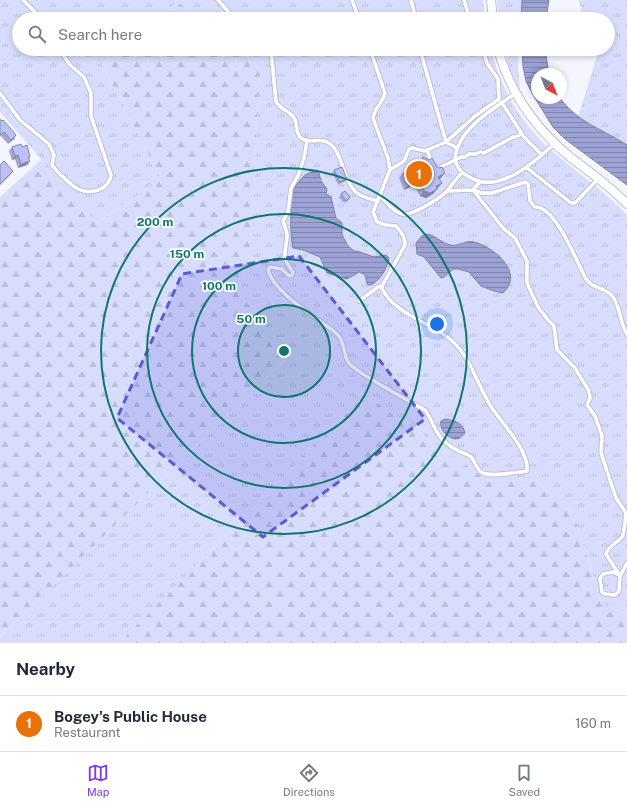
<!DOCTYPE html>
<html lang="en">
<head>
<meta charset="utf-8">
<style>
  body { margin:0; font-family:"Public Sans",sans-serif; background:#f6f6f7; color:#1f2937 }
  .compass { position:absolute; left:531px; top:68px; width:36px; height:36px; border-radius:50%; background:#fff; box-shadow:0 2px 6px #0003; rotate:138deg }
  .you { position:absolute; left:437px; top:324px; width:14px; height:14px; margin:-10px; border:3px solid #fff; border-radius:50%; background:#1a73e8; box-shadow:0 0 0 6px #1a73e833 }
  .badge { display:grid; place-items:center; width:26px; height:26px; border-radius:50%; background:#7c3aed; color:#fff; font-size:13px; font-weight:700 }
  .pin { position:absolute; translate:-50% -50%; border:2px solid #fff; box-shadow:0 1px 4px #0006 }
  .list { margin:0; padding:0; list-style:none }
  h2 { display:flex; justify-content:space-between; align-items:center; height:52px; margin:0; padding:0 16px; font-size:17px }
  h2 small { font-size:13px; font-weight:400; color:#747a83 }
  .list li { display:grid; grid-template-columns:26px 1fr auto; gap:12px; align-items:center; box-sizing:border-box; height:56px; padding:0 16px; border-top:1px solid #e0e1e3 }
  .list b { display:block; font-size:15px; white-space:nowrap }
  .list p { margin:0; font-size:13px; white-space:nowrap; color:#747a83 }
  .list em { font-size:13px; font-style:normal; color:#747a83 }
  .icon { flex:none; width:22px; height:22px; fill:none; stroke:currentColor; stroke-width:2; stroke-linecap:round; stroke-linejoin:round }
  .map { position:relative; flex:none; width:627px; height:643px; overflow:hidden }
  .search { position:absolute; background:#fff; box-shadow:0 2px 6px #0003; left:12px; right:12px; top:12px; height:44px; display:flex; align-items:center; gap:10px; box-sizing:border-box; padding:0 14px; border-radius:22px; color:#747a83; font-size:15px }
  .sheet { height:108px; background:#fff }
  nav { display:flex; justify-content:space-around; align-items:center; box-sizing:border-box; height:56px; border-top:1px solid #e0e1e3; background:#fff; font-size:11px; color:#747a83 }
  nav a { display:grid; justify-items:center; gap:2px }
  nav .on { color:#7c3aed }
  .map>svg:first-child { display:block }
  .grass { fill:url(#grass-tufts) }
  .forest { fill:url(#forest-firs) }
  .water { fill:url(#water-rules); stroke:#7f83a8 }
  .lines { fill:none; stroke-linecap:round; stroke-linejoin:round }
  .service-casing { stroke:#bdc0d1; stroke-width:5.5 }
  .tertiary-casing { stroke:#bdc0d1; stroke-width:10 }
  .service { stroke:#fff; stroke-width:3.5 }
  .tertiary { stroke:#fff; stroke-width:8 }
  .wall { fill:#a1a6d3 }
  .shaded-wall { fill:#8387ac }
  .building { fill:#bbc1f5; stroke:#8387ac }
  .marked { fill:#5c5ad3; fill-opacity:0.2; stroke:#5c5ad3; stroke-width:3; stroke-dasharray:8 5; stroke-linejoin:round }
  .ring { fill:none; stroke:#0f766e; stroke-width:2 }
  .centre { fill:#0f766e; stroke:#fff; stroke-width:2 }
  .ring-label { font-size:12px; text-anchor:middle; font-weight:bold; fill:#0f766e; stroke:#fff; stroke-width:3.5; stroke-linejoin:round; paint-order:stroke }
</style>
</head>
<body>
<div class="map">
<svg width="627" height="643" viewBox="0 0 627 643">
  <defs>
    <pattern id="grass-tufts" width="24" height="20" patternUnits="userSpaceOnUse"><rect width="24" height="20" fill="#d9ddfd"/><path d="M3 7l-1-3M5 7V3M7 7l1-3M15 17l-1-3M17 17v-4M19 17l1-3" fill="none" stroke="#bbbfda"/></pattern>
    <pattern id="forest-firs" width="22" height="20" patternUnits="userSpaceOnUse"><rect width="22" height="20" fill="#d9ddfd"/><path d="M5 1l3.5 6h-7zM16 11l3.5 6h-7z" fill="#bbbfda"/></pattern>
    <pattern id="water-rules" width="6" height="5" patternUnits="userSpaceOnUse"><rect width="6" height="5" fill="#9ca2d4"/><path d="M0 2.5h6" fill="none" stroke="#8085ae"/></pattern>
  </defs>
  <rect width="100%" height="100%" fill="#f4f5fd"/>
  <path class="grass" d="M0,0H483L485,19H199L178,2L157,19H19V49H120L102,64L161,179L97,223L0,112Z
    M497,0H522L521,19H499Z
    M579,0H627V145L578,117L597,56L594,49H608V19H583Z
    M236,49H491C501,88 520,123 551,150C576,172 604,190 627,215V614L602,605L574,515L536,480L489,481L365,395L119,643H0V637L294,351L237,293L250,258L260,68Z
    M504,49H519L518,67L520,91L510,69Z"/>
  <path class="forest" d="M178,2L199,19H157Z
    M120,49H236L260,68L250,258L237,293L294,351L0,637V197L42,159L97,223L161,179L102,64Z
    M365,395L489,481L536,480L574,515L602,605L627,614V643H119Z"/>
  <path class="water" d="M522,0H549L546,19H521Z
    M522,49H545L549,74H537V98H560C577,122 604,130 627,145V185L565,139L553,127L533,95L526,81L523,67Z
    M314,171L319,173L321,181L327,189L326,194L331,197L336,218L342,223V235L348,246L354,251L360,252L374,257L386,255L389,258C388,266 381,279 374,283C372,285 370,285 368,285C365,281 367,277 364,274L359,272L347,279L327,273L320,257L303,250L293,248C290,238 290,203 293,192C296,183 305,173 314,171Z
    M428,234C436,236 442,243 450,245C458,247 465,240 474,242C494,247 525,273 503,293L494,291L481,286L469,272L458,269H453L444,277L441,278L424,257L417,254L416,243L422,236Z
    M445,419C454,420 463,423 465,433C462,437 459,439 455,439C447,437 439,430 441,421Z"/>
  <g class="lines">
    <defs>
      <path id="service" d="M23,0L42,19
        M218,0L235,19
        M352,0L359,19
        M411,0L416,19
        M464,0L470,19
        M271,49L276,102C281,110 290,111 294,118C298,124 295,134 301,138C311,146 323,133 335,149C344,162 344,182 357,193C362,197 371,199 377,201
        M420,49L446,142L457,148
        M483,49L487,63L498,79L499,100
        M0,93L20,120L49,144L54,155L52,165C55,170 73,187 78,189C91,195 109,190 111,175L91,116V93L84,77L70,65L59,49
        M516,93C496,107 465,125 457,149C456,152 455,157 455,161C457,164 458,168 461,171C463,174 468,176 471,178C499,194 535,162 554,144
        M502,103L524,137L542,155
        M307,141L304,158L298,176L291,188L288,212L283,221C284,225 287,231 287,236C286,255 280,255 293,272L292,275L289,276L282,269L270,267L268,270C275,295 318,317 337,334C345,342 343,353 348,362C354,372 413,403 425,410C432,419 434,431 442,439C446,443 452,448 457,450C461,453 467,453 471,457C475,461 476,468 481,472C490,478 517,472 527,471C529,450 503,425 492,408C477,386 472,358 451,340C429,321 397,316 382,289V286L405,245C405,238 401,231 396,226L386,225L377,222L373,212L390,170L388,158L373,118C374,109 383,102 385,93L370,49
        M427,150L432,163
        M526,167L571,203H574L577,201L598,179
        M437,169L461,157H465L469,154H476L480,152L484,153L513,137H516L521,134
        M390,170L404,161L409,149L412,148L425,151L446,142L475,116L499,99
        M480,182L473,190L503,228L515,238L527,261V283L538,307L549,321L554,326L557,350L575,368L589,391L590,398L587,405L595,416L602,436L601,453L616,498L626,513C625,520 625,531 622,537C617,543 608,546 606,554L620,576
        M447,191L473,190L481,193H492L525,182L528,184L530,201L535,207C556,206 577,263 586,279C593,290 607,287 613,297C621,309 620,324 627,334
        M379,195C386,201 394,213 403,214C412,216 440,198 446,192C451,187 456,178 462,173
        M359,301L378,287L382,286
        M619,575L613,572L603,574L600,579L602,592L605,594L615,595L619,591L620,576L627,563"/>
      <path id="tertiary" d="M491,0L493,19
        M498,49C510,93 535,128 570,157C590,172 610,186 627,204"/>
    </defs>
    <use href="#service" class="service-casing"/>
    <use href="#tertiary" class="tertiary-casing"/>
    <use href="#service" class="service"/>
    <use href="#tertiary" class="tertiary"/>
  </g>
  <path class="wall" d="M0,119L14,139L8,144L1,136L0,137Z
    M12,147H22L29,159L27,165L18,168L15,159L12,160L9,151Z
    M423,157L441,178L439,179L438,188L437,189L433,194L426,198L420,196L414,185L404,190L399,178L403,173L418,165L419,162Z
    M334,170L345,181L338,184L332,173Z
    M341,194L350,197L349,200L344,203L339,197Z"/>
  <path class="shaded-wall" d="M16,135L14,139L8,144L11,140Z
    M18,155L15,159L12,160L15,156Z
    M30,161L27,165L18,168L21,164Z
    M13,171L10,175L0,185V184Z
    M445,173L441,178L435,182L438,177Z
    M347,179L345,181L338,184L340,182Z
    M418,180L414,185L404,190L408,185Z
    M442,183L433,194L426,198L420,196L424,191L436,186Z"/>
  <path class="building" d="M0,119L2,121L3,120L16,135L11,140L4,132L1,135L0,134Z
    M21,144L22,147L27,145L30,157L28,158L30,161L21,164L18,155L15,156L12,147Z
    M423,157L429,160L432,158L437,167L439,168L442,167L445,173L438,177L442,183L436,186L437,189L430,193L424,191L418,180L408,185L403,173L421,164Z
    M4,161L13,171L0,184V165Z
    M342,167L347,179L340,182L334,170Z
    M345,191L350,197L346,201L341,194Z"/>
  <path class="marked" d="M299,256L425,419L263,537L117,418L182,274Z"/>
  <circle cx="284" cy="351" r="46" fill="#0f766e" fill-opacity=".12"/>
  <g class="ring">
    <circle cx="284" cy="351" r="46"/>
    <circle cx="284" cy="351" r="92"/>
    <circle cx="284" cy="351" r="137"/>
    <circle cx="284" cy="351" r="183"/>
  </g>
  <circle cx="284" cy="351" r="6" class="centre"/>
  <g class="ring-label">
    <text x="155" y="226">200 m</text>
    <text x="187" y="258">150 m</text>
    <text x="219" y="290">100 m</text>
    <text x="251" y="323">50 m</text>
  </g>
</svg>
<svg class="compass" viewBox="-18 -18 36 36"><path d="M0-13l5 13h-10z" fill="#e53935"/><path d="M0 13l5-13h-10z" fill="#747a83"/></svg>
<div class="you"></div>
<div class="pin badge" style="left:419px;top:174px;background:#e8710a">1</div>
<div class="search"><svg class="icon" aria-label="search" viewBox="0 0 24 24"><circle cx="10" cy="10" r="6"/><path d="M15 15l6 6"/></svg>Search here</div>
</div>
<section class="sheet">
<h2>Nearby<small></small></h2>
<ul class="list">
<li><span class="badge" style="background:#e8710a">1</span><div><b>Bogey's Public House</b><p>Restaurant</p></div><em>160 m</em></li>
</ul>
</section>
<nav>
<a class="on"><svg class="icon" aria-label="map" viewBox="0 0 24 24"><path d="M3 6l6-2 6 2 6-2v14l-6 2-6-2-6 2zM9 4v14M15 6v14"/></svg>Map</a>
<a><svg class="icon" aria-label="directions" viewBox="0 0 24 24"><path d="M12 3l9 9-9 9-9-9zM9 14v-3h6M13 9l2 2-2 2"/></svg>Directions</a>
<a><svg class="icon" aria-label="saved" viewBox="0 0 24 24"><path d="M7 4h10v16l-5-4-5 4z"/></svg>Saved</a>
</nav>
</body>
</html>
